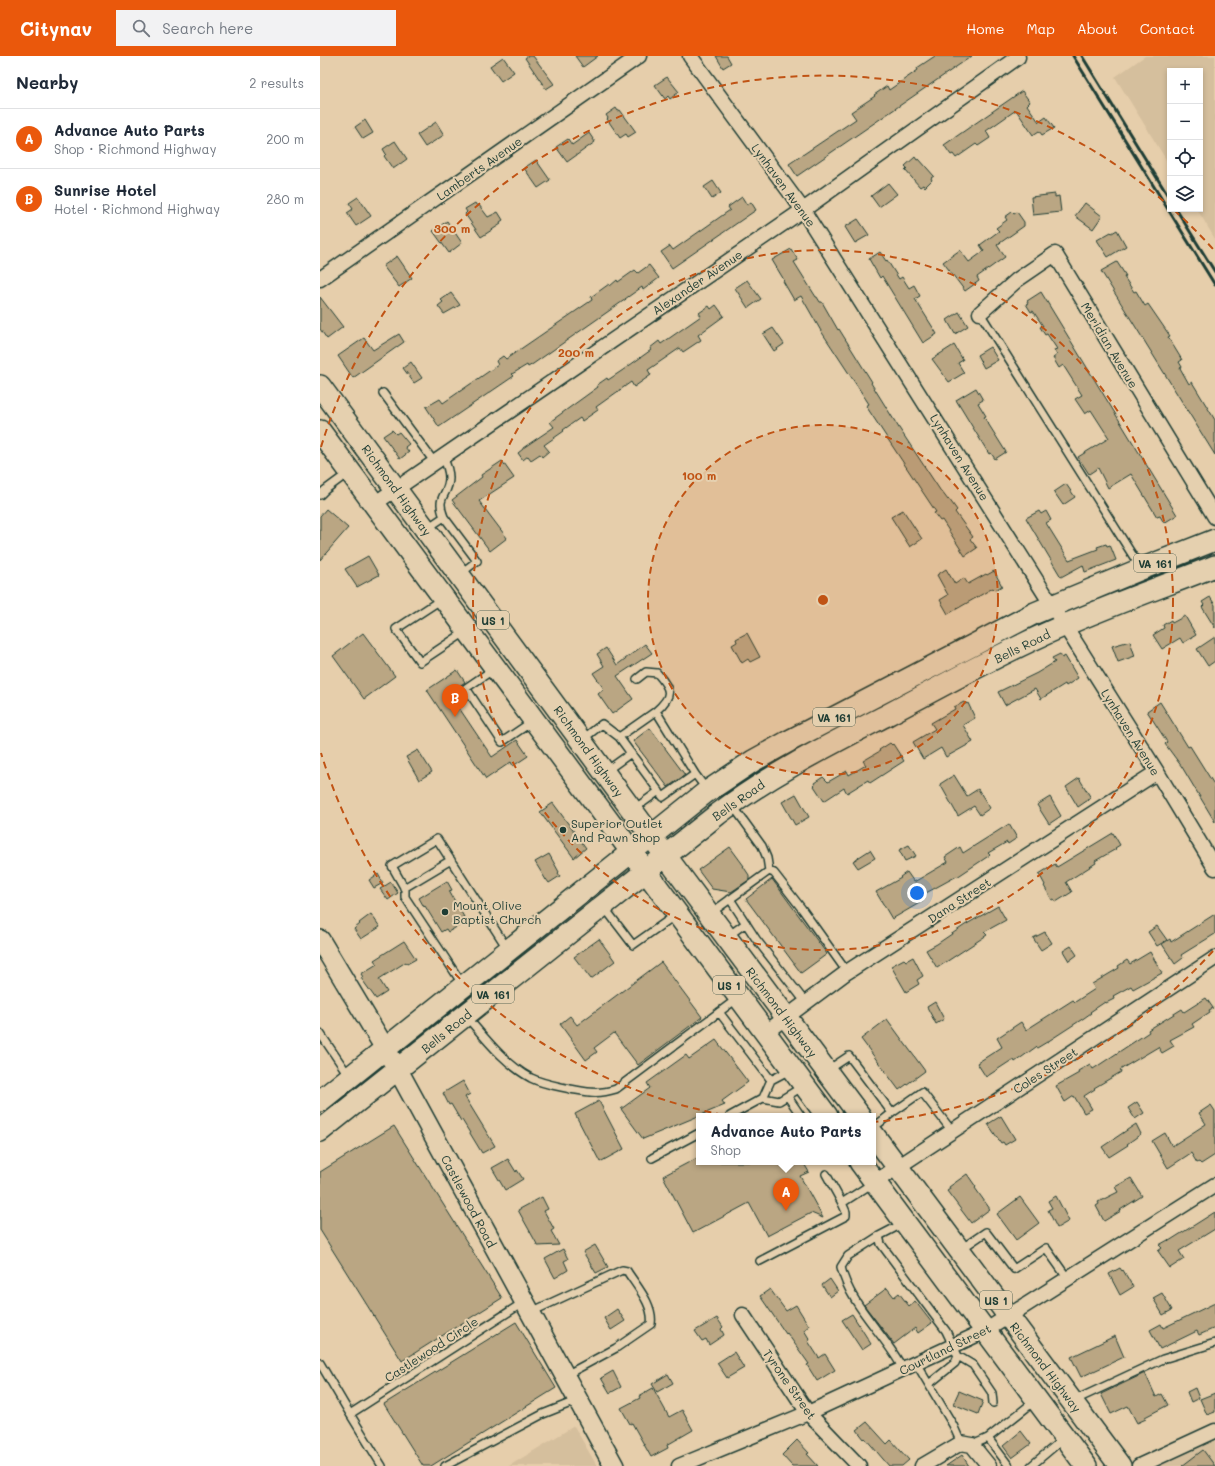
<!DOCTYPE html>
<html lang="en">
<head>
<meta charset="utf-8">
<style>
  body { margin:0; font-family:Mali,sans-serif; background:#f2f2f3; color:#1f2937 }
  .controls { position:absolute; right:12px; top:12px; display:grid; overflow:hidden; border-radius:0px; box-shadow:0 2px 6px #0003 }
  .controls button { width:36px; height:36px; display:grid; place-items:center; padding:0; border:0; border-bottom:1px solid #e0e1e3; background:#fff; color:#1f2937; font:20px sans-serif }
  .you { position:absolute; left:597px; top:837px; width:14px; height:14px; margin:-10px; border:3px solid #fff; border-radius:50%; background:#1a73e8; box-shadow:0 0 0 6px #1a73e833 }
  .badge { display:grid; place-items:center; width:26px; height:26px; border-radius:50%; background:#ea580c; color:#fff; font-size:13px; font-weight:700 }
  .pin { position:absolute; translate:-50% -33px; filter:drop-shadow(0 1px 2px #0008) }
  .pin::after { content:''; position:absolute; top:21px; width:14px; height:12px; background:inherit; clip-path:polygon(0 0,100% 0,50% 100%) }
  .popup { position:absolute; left:376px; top:1057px; width:180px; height:52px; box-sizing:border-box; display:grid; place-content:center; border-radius:0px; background:#fff; filter:drop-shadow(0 1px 3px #0005); font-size:13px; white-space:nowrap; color:#747a83 }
  .popup b { font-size:15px; color:#1f2937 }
  .popup::after { content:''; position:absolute; left:50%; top:100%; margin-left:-8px; border:8px solid transparent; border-top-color:#fff }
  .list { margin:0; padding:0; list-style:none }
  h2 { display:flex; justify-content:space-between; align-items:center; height:52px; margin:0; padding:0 16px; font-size:17px }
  h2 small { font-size:13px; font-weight:400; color:#747a83 }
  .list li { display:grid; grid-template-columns:26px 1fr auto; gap:12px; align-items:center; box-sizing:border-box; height:60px; padding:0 16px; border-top:1px solid #e0e1e3 }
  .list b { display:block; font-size:15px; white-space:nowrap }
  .list p { margin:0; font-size:13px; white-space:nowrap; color:#747a83 }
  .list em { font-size:13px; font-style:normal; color:#747a83 }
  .icon { flex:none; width:22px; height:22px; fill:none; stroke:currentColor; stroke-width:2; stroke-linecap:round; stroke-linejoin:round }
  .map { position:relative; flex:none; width:895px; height:1410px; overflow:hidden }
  header { display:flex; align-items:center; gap:24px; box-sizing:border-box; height:56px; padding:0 20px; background:#ea580c; color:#fff }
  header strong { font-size:19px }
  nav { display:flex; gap:22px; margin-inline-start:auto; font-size:14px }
  .search { width:280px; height:36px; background:#f2f2f3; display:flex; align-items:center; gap:10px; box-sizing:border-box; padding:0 14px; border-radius:0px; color:#747a83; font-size:15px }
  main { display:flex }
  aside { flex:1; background:#fff }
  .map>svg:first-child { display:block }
  .built { fill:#d5bf9d }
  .building { fill:#baa683; stroke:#1f3d34 }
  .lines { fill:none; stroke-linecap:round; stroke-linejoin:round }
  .lane-casing { stroke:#1f3d34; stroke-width:10 }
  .street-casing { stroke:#1f3d34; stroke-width:17 }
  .secondary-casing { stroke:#1f3d34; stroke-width:22 }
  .primary-casing { stroke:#1f3d34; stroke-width:24 }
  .lane { stroke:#e5d0af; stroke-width:7 }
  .street { stroke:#e5d0af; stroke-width:14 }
  .secondary { stroke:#e5d0af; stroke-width:19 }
  .primary { stroke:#e5d0af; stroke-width:21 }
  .rail { stroke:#1f3d34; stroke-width:3 }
  .ring { fill:none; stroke:#c05314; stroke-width:2; stroke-dasharray:7 5 }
  .poi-dot { fill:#1f3d34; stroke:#e5d0af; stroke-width:1.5 }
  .labels { text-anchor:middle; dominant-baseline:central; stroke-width:4; stroke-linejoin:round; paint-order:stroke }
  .shield { fill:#e5d0af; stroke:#5a6959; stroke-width:1 }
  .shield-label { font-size:11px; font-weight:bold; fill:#1f3d34 }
  .street-label { font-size:12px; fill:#1f3d34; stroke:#e5d0af }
  .poi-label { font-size:12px; fill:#1f3d34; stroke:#e5d0af; text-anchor:start }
  .centre { fill:#c05314; stroke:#e5d0af; stroke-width:2 }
  .ring-label { font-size:12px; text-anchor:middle; font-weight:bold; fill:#c05314; stroke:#e5d0af; stroke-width:4; stroke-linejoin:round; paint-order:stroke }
</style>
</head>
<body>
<header>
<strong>Citynav</strong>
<div class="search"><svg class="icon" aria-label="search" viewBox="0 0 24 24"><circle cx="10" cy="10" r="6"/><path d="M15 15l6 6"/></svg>Search here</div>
<nav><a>Home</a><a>Map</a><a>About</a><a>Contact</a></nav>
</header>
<main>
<aside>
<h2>Nearby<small>2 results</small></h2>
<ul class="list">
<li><span class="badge">A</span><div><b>Advance Auto Parts</b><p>Shop · Richmond Highway</p></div><em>200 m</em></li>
<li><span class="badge">B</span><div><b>Sunrise Hotel</b><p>Hotel · Richmond Highway</p></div><em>280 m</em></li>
</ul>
</aside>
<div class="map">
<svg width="895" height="1410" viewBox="0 0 895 1410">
  <rect width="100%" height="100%" fill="#e6ceab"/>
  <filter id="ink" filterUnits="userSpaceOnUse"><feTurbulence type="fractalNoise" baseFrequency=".025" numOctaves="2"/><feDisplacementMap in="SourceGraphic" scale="8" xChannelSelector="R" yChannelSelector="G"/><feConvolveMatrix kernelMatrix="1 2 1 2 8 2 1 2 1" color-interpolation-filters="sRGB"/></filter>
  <g filter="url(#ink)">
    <path class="built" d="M825,0H895V183L877,153H880V15H850V110L795,21Z
      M254,1370L277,1410H189Z
      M895,1383V1410H836Z"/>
    <path class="building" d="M208,0H213L234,28L226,33L205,2Z
      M255,0H278L263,11Z
      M396,0H407L411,7L403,12Z
      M615,0H652L477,120L469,108L536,63L531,56L555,40L554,39L567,30L569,34L598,14L597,12Z
      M183,1L194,16L181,25L170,10Z
      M347,21L359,36L350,43L348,40L345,43L335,29Z
      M702,35L710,46L707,49L719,66L726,61L734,72L722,79L719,75L713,79L696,54L666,75L670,82L658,90L656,88L636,102L633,98L631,99L624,89Z
      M296,52L298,55L300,54L316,76L308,81L306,78L300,82L287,63L288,62L286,59Z
      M45,64L53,77L43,83L35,71Z
      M116,66L124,79L105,91L97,79Z
      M269,77L275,86L247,106L236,91L248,83L252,89Z
      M75,85L87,103L73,113L64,100L66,98L63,93Z
      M595,101L597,104L599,103L614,120L611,122L612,124L605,131L603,129L600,131L585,114L587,112L585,110Z
      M216,104L230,124L218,132L204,112Z
      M393,125L401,137L392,143L384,131Z
      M568,127L577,138L559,151L551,140Z
      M735,138V141L739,140L741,156L713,159L711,141Z
      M38,141L51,160L36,170L27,157L33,153L29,147Z
      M422,141L427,149L431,146L436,154L352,212L341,196L350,190L353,194L410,154L408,151Z
      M155,147L157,150L159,149L168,161L178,156L183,164L180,166L181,168L161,181L145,158L147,156L145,153Z
      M765,147L782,160L773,173L755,160Z
      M692,156L694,158L697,156L704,166V170L677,189L685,201L657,221L659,225L645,235L623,206L640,194L649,206L664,195L660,189L679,175L676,172L687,164L685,161Z
      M538,163L549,179L535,187L525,171Z
      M127,165L142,187L129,197L113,175Z
      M797,174L806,190L788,201L777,184L791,176L792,177Z
      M471,193L478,204L474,206L496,241H497L500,246H502L518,274L519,273L552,326L551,327L579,372L622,437V436L628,444L629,443L637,454L635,456L653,481L650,483L657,492L645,500L622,464L620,465L614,457L616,456L600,432L546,350L549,348L501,275L481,240L474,244L463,225L464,224L452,204Z
      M560,196L566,205L567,204L579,223L582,221L589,232L594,229L600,240L595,243L617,278L603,287L562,220L560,222L549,203Z
      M77,200L92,222L79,231L63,210Z
      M797,206L806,220L804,221L814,236L816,235L825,250L828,248L850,280L848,281L862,304L859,306L862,311L860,312L869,328L872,326L895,364V399L781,215Z
      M329,209L339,222L323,234L322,231L305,243H306L213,308L208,311L207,309L192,318L194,320L119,371L106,351L120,343L123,347L178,309L176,305L183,300L186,303L272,244L271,241L289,228L290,230L297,224L298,226L315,214L318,217Z
      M427,224L441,243L428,252L415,232Z
      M721,236L857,459L844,467L840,460L837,461L811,418L788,432L778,412L769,418L758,401L789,382L771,354L765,358L755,343L762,339L743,309L739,312L733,302L737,299L734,294L737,293L727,278L725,279L720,271L723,270L713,255L711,256L706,248L708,247L707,245Z
      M131,237L140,249L124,258L118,250L123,246L121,244Z
      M0,241L23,271L7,283L0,273Z
      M396,249L404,260L378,279L381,284L363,296L360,292L328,314L331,319L314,331L311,326L276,351L278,354L262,365L260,362L243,374L244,375L224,389L229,395L222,401L220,398L211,404L208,400L203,404L198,397L203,393V392L234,371L230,366L231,365L278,331L277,329L287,322L288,324L303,314L331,294L330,292L339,285L341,288L381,260L379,257L389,250L391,253Z
      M639,256L648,270L635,278L627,264Z
      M453,272L464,288L454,295L443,278Z
      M79,278L84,286L33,322L18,300L44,282L53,294Z
      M634,289L643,304L638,307L644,317L629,326L612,303Z
      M670,291L678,304L664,312L657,299Z
      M91,306L102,322L94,327L83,312Z
      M656,332L663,344L658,347L666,360L664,361L686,396L675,403L671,397L669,398L636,344Z
      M72,374L76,378L79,376L89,388L85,391L89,396L80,403L63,380Z
      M182,405L194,422L159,445L187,482L170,495L132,444L162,421L161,419Z
      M746,428L755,441L743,449L734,436Z
      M6,453L28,472L0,504V460Z
      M583,454L602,483L590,491L571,461Z
      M719,455L721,458L726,455L731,464L726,467L749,504L778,493L777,491L786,488L787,490L790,489L796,504L765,516L763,509L741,521L706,462Z
      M48,500L59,519L37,531L25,513Z
      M626,513L635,528L644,522L648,528L666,518L667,519L674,515L682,530L675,534L673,532L628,558L620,544L628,539L617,519Z
      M890,541L895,549V572L882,551L884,549L882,546Z
      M865,560L876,579L863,587L860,582L842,593L833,579L844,572L843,569L851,564L852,567Z
      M43,577L75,620L44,643L13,600Z
      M427,577L440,601L430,606L428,603L422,607L412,589L417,586L416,583Z
      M895,581V605L888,610L877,593Z
      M810,585L815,600L798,606L792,590Z
      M325,588L332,597L297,620L313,643L292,658L278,638L284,633L273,617L284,610L277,598L286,592L297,609Z
      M740,598L742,602L745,600L758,622L746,630L745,628L721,643L715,633L685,649L678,636L717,617L735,606L732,602Z
      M137,614L145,626L129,637L172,701L197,684L208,700L193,710L191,706L166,723L107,634Z
      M644,646L645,648L648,647L655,662L643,669L653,686L626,701L621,692L603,703L593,686L615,673L611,667L635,653L634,651Z
      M840,646L868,691L870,690L895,730V766L862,711L845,688L847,686L827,655Z
      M330,672L365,719L348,731L313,685Z
      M570,687L572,689L573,688L584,705L550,727L548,724L527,737L524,732L504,745L494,730L495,729L494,727L503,721L508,726L527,715L529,719L546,709L543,705L560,695L559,694Z
      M98,694L112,716L99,724L86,701Z
      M634,719L647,740L658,733L670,752L660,759L654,750L638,760L620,728Z
      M759,722L771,742L758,751L746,731Z
      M476,738L489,761L475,769L462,746Z
      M730,741L741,760L729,768L717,749Z
      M233,747L266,792L254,802L220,756Z
      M689,768L697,782L688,788L687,786L668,797L670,799L637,821V820L606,837L601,842L603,845L572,863L556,836L581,822L580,821L587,816L594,826L628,806L625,801L640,791L643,797Z
      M793,777L800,789L795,792L796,793L775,805L776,807L746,826L752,836L736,846L734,843L732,844L724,830L725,829L719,818L735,808L737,811Z
      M589,789L596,800L585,805L579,794Z
      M410,791L424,810H423L429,819V824L411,836L392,833L378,814Z
      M550,794L555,802L538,812L533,805Z
      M229,798L239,816L238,817L240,820L229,827L226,823V824L215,806Z
      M58,818L63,827L54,832L49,824Z
      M452,823L507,898L481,917L426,843Z
      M127,825L132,834L129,835L144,861L139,863L142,868L128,876L126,873L121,876L105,850L104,851L99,842Z
      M71,826L78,837L68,844L60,833Z
      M678,850L686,864L664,876L667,879L617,912L606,894L617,888L645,869Z
      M51,858L60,871L41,883L34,873L40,868L39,867Z
      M895,858V878L861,899L863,902L855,908L842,888L850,883L851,886Z
      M837,870L847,884L837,890L828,876Z
      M725,876L732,887L721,894L713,882Z
      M279,883L295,905L271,923L254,901Z
      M84,885L96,903L87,908L86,906L59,923L67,936L56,943L41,922L43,921L41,918L57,908L54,904Z
      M751,890L757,899L749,905L743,895Z
      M830,896L842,917L813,933L811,930L793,940L794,943L786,947L785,946L770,956L771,957L764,962L727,986L717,992L716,991L695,1006L694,1004H692L666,1021L657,1007L682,991L677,982L701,966L706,974L753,944L755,946L775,933L772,928L799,912L798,910L807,904L810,908Z
      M593,901L603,920L597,924L599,928L586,936L571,910L584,903L586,905Z
      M341,906L382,961L318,1009L294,977L274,992L277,996L266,1004L240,968L250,960L257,969Z
      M886,942L893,952L889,954L890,956L872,968L874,971L850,984L854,990L842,997L838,991L806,1010L800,1014L801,1016L774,1032L775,1033L764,1040L772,1053L764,1057L754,1040L745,1046L736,1030L759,1017L758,1015L770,1008L773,1013L829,976L828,974L862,953L864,956Z
      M615,946L624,963L616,968L607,951Z
      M567,963L605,1015L579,1034L541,983Z
      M396,984L428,1026L402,1045L405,1049L323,1083L301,1053L330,1032L327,1027L366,999L369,1003Z
      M143,1025L150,1038L145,1041L175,1090L162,1097L142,1064L141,1065L131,1048L129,1049L123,1037Z
      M279,1045L304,1093L280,1106L255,1058Z
      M817,1046L824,1057L815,1063L808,1052Z
      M891,1049L895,1055V1099L881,1108L879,1106L877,1107L871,1097L848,1112L832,1085L845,1077L852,1090L886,1068L879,1057Z
      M681,1060L695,1083L685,1089L683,1086L681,1087L668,1068Z
      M816,1068L821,1078L807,1088L808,1089L789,1101L782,1091Z
      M74,1070L182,1242L82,1305L0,1174V1116Z
      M379,1101V1106H483L489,1116L480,1120L503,1162L491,1157L447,1180L429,1147L373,1177L343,1120Z
      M188,1103L196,1116L197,1114L203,1123L185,1134L172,1112Z
      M647,1118L656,1131L655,1132L670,1153L651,1167L627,1135L630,1133L629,1131Z
      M811,1122L822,1140L800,1154L801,1155L784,1165L776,1150L779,1148L778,1146L798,1136L795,1131Z
      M736,1140L749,1165L737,1172L728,1154L732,1152L728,1145Z
      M222,1141L228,1153L224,1155L234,1173L231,1175L239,1189L218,1190L198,1154Z
      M700,1141L719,1167L696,1184L677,1158Z
      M895,1156V1173L859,1195L864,1203L850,1212L838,1195L842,1192L839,1189L848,1184L849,1185Z
      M275,1189L288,1211L276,1217L263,1196Z
      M243,1193L248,1203L244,1205L248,1214L235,1222L225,1203Z
      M800,1212L802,1215L803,1214L813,1231L800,1239L789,1218Z
      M510,1223L518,1235L510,1241L502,1229Z
      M567,1232L574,1241L579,1237L589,1250L595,1245L612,1267L598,1277L595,1272L574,1288L544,1249Z
      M450,1233L466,1255L476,1249L489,1270L484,1274L490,1284L488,1285L499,1302L505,1298L515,1314L497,1325L487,1309L489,1308L467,1277L466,1278L440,1240Z
      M842,1237L852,1254L843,1259L833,1242Z
      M895,1247V1272L879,1279L877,1275L840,1293L830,1274L841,1268L843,1272Z
      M297,1253L305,1265L291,1274L284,1262Z
      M532,1258L551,1288L542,1294L522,1264Z
      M397,1262L403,1271L401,1273L404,1279L389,1289L386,1283L382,1285L375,1275Z
      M196,1266L236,1332L111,1410H103L64,1348Z
      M795,1280L804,1301L761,1321L751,1301Z
      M414,1296L424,1312L407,1322L397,1307Z
      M293,1315L301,1331L290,1337L281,1322Z
      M825,1317L836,1341L842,1338L848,1349L825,1361L826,1363L817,1367L808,1350L791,1358L781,1338Z
      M348,1318L353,1327L337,1336L332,1328Z
      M333,1332L349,1361L362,1354L373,1374L347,1389L348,1392L331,1401L312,1367L310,1368L301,1352L320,1342L319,1340Z
      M875,1332L879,1342L871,1346L867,1336Z
      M639,1335L663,1345L658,1358L633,1348Z
      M895,1337V1356L887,1359L880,1343Z
      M547,1366L567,1388L571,1384L589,1404L582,1410H569L545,1382L544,1383L537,1374Z
      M701,1375L711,1388L692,1402L683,1390Z
      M477,1384L489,1397L487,1398L498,1410H472L462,1399Z
      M883,1394L895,1410H862Z
      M642,1399L649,1410H626Z"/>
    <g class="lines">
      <defs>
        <path id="lane" d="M660,257L820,511
          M63,337L115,407
          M123,401C126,407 129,415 129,422C129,440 115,439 124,461
          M0,439L5,434L28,417
          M106,473L124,461L157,505L141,517
          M122,543L76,573L100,606L145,576
          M174,613L146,632L182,686L213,665
          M317,623L326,616L337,617C352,634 353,640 336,655
          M263,683L282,668L299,681L343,741L375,718L336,655L299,681
          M286,715L311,697
          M375,718L387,734
          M413,750L442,790L447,802L449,815
          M314,753L339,735
          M84,832L131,804
          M410,843L436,883L486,947
          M284,851L313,889L357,858
          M391,857L449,815L454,817L482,853L527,916
          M408,880L426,867
          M143,929L85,841V833L72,810L117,783L187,892
          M399,956L451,1024
          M146,960C165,982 185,1008 211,1022C223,1028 237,1030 250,1033C268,1036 277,1039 296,1033L418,942
          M0,977L29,1020
          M508,1014L529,1000L572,1057L553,1072
          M468,1041L481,1060
          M443,1042L459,1045L482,1031
          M572,1057L602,1036L632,1075
          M410,1060L443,1042L451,1024L470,1014
          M332,1102L379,1077
          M506,1118L522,1147
          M584,1167L559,1180L561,1188L626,1275L638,1300L635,1307L609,1328
          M559,1180L528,1200L521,1211C530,1250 565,1278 583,1313
          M641,1193L666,1176L694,1213L726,1192L748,1223
          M440,1205L526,1160V1156L522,1147L553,1127
          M211,1256L302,1214L307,1215C317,1231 334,1249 331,1268L296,1292L246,1319
          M638,1300L653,1309L672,1337L673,1347
          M0,1307L30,1358L62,1410
          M596,1307L633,1369L641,1387
          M753,1345L843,1303L895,1287
          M30,1358L204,1246
          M652,1389L668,1382
          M125,1410L223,1358L258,1344
          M689,1410L668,1382L716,1344
          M711,1410L743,1383"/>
        <path id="street" d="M370,0L483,154L837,716L895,812
          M0,223L319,0
          M660,257L697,224L735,198L895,461
          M54,448L483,154L698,1
          M445,977L527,916L837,716
          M555,1126L895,902
          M423,1259L488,1357L539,1410
          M359,1410L488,1357L665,1275L895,1129
          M602,1410L641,1387L652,1389L669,1410
          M819,1410L895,1375"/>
        <path id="secondary" d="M0,884L78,1014L294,1410"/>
        <path id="primary" d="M0,330L345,799L540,1060
          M0,375L507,1060
          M0,1045L385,737L433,705L469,685L715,557L821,513L895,484
          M0,1075L398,758C451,718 509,689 567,659C625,628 683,596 743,570C793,548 844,530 895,510
          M553,1078L800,1410
          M540,1106L766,1410"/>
      </defs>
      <use href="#lane" class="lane-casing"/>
      <use href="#street" class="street-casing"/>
      <use href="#secondary" class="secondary-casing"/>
      <use href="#primary" class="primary-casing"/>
      <use href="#lane" class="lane"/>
      <use href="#street" class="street"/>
      <use href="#secondary" class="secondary"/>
      <use href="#primary" class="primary"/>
      <path class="rail" d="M753,0L895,229
        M762,0L850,143
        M856,153L895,216"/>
    </g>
  </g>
  <circle cx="503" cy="544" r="175" fill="#c05314" fill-opacity=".12"/>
  <g class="ring">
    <circle cx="503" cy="544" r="175"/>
    <circle cx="503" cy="544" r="350"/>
    <path d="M893 895A525 525 0 0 1 1 697M1 391A525 525 0 0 1 847 148M854 154A525 525 0 0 1 893 193"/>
  </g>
  <g class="poi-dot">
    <circle cx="243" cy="774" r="4"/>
    <circle cx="125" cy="856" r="4"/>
  </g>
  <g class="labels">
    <g class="shield">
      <rect x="814" y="498" width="42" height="18" rx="3"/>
      <rect x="157" y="555" width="32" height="18" rx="3"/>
      <rect x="493" y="652" width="42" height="18" rx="3"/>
      <rect x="393" y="920" width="32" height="18" rx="3"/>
      <rect x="152" y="929" width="42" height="18" rx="3"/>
      <rect x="660" y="1235" width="32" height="18" rx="3"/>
    </g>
    <g class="shield-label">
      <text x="835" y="507">VA 161</text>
      <text x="173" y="564">US 1</text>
      <text x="514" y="661">VA 161</text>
      <text x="409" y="929">US 1</text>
      <text x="173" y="938">VA 161</text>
      <text x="676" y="1244">US 1</text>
    </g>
    <g class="street-label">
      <text transform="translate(159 112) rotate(-35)">Lamberts Avenue</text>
      <text transform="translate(464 129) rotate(54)">Lynhaven Avenue</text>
      <text transform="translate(377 226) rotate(-34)">Alexander Avenue</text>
      <text transform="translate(790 289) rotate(59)">Meridian Avenue</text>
      <text transform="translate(640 401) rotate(58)">Lynhaven Avenue</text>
      <text transform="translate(77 434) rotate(54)">Richmond Highway</text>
      <text transform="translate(702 590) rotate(-26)">Bells Road</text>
      <text transform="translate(811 676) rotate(58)">Lynhaven Avenue</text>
      <text transform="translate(269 695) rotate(54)">Richmond Highway</text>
      <text transform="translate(418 744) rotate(-35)">Bells Road</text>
      <text transform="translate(639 844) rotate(-33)">Dana Street</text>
      <text transform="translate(462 956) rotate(53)">Richmond Highway</text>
      <text transform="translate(126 975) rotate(-39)">Bells Road</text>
      <text transform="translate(725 1014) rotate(-33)">Coles Street</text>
      <text transform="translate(149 1145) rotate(62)">Castlewood Road</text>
      <text transform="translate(111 1293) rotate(-33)">Castlewood Circle</text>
      <text transform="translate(625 1293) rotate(-26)">Courtland Street</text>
      <text transform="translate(726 1311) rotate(53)">Richmond Highway</text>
      <text transform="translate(470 1328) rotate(55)">Tyrone Street</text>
    </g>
    <g class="poi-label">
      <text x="251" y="767">Superior Outlet<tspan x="251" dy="14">And Pawn Shop</tspan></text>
      <text x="133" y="849">Mount Olive<tspan x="133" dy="14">Baptist Church</tspan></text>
    </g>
  </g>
  <circle cx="503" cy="544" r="6" class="centre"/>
  <g class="ring-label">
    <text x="132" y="177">300 m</text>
    <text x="256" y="301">200 m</text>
    <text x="379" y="424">100 m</text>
  </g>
</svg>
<div class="controls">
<button>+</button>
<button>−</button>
<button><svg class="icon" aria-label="locate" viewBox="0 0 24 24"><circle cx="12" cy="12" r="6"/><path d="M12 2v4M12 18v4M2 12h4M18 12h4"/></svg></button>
<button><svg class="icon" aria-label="layers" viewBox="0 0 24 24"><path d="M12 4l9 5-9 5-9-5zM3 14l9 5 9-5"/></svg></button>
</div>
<div class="you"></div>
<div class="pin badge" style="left:466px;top:1155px">A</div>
<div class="popup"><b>Advance Auto Parts</b>Shop</div>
<div class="pin badge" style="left:135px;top:661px">B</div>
</div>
</main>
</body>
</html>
